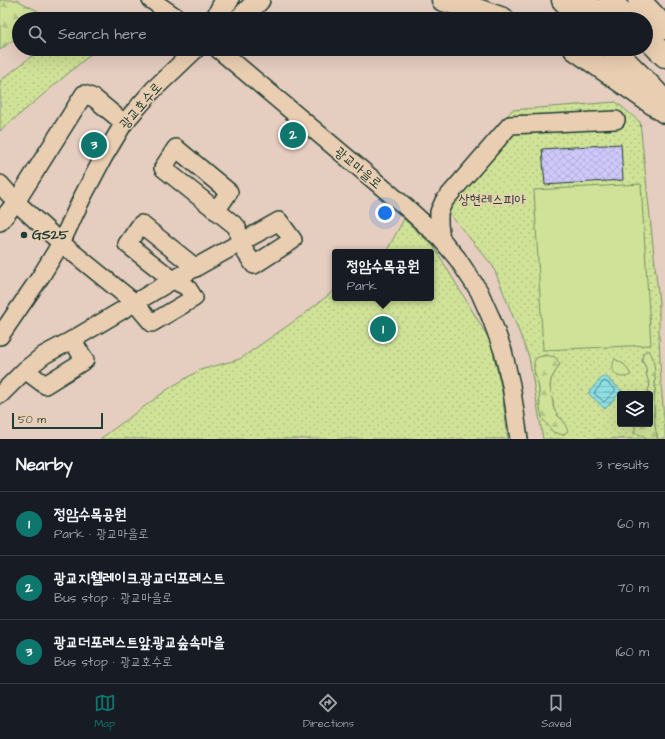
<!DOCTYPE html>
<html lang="en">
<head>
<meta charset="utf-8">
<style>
  body { margin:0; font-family:"Architects Daughter","Poor Story",sans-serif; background:#20242c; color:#f1f3f6 }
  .controls { position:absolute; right:12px; bottom:12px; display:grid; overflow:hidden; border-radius:4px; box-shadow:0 4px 16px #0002 }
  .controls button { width:36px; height:36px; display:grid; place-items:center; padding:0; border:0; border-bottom:1px solid #363941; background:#171b24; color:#f1f3f6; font:20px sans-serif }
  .scale { position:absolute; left:12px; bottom:10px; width:91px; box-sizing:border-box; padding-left:4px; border:2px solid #1f3d34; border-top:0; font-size:11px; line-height:14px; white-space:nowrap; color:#1f3d34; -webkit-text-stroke:3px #eaceb1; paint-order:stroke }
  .you { position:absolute; left:385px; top:213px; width:14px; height:14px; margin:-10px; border:3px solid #fff; border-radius:50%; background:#1a73e8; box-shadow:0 0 0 6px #1a73e833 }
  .badge { display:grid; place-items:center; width:26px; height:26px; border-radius:50%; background:#0f766e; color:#fff; font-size:13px; font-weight:700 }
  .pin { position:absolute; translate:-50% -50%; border:2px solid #fff; box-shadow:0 1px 4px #0006 }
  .popup { position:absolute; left:332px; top:249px; width:102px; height:52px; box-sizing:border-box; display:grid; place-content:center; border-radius:4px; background:#171b24; filter:drop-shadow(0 1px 3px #0005); font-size:13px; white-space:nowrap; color:#9ea1a6 }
  .popup b { font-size:15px; color:#f1f3f6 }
  .popup::after { content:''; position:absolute; left:50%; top:100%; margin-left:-8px; border:8px solid transparent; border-top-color:#171b24 }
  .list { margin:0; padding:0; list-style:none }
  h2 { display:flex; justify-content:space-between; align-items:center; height:52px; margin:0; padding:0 16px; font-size:17px }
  h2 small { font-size:13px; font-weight:400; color:#9ea1a6 }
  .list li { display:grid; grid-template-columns:26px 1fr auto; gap:12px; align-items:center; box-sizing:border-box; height:64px; padding:0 16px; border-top:1px solid #363941 }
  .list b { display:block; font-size:15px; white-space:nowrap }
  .list p { margin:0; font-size:13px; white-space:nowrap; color:#9ea1a6 }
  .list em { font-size:13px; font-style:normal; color:#9ea1a6 }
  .icon { flex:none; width:22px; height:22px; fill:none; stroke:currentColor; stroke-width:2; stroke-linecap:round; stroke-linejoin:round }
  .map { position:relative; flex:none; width:665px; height:439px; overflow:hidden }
  .search { position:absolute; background:#171b24; box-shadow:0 4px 16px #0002; left:12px; right:12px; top:12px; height:44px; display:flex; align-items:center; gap:10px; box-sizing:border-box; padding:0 14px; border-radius:22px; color:#9ea1a6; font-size:15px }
  .sheet { height:244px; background:#171b24 }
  nav { display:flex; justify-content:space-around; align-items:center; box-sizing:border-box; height:56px; border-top:1px solid #363941; background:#171b24; font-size:11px; color:#9ea1a6 }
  nav a { display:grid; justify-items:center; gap:2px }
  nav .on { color:#0f766e }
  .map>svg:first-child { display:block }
  .grass { fill:url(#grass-dots); stroke:#779066; fill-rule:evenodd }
  .forest { fill:url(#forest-firs); stroke:#779066 }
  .garden { fill:#cfe297; stroke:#779066 }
  .water { fill:url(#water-rules); stroke:#629f9f }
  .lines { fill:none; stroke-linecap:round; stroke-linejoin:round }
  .shore { stroke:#4b7e7b; stroke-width:1 }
  .building { fill:url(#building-cross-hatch); stroke:#1f3d34 }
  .minor-casing { stroke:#1f3d34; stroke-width:20 }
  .major-casing { stroke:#1f3d34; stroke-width:24 }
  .highway-casing { stroke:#1f3d34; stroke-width:25 }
  .minor { stroke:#eaceb1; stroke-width:17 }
  .major { stroke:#eaceb1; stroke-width:21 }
  .highway { stroke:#eaceb1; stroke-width:22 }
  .poi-dot { fill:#1f3d34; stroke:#eaceb1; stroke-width:1.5 }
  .labels { text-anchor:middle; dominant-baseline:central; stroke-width:3; stroke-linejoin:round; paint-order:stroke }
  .street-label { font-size:14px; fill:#1f3d34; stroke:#eaceb1 }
  .park-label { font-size:14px; fill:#284539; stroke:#eaceb1 }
  .poi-label { font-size:14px; font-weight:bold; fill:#1f3d34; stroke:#eaceb1; text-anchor:start }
</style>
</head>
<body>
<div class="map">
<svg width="665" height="439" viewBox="0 0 665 439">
  <defs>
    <pattern id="grass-dots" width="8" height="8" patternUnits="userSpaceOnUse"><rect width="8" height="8" fill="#cfe297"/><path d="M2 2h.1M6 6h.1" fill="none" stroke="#b1c383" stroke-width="1.8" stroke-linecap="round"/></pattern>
    <pattern id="forest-firs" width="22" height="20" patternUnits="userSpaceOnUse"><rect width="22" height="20" fill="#cfe297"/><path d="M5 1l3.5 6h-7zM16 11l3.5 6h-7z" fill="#b1c383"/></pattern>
    <pattern id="water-rules" width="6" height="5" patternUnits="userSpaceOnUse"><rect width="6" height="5" fill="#8ee0e6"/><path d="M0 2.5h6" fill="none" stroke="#7ac1c6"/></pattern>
    <pattern id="building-cross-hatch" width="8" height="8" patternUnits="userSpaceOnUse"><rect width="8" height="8" fill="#cfc8fb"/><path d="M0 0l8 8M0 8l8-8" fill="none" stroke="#b1add8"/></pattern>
  </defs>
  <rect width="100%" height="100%" fill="#e5cdc0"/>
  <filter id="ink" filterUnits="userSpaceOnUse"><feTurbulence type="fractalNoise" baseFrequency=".025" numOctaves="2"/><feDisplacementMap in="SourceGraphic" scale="8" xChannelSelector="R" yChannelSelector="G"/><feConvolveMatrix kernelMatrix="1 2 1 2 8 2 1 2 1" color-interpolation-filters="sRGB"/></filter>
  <g filter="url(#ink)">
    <path class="grass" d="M41,49H97L0,131V81Z
      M616,102L640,122L659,303V336L661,385L665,429V439H658L655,430L654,400L655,391V378L642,360L646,368L647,377L650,385L648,391L649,394H620V424H636V425L646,439H543L529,357L493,266L448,212L441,197L512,110ZM560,364L551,379L550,387L554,409L558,416L563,420L540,408L539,388L534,370Z
      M404,219L434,247L491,342L502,392L508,439H100L171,387L200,370L240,359L303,315L335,290V298H431V252H386Z"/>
    <path class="forest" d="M0,0H17L45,15L39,19H19V35L0,50Z
      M649,350C656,361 655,377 655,390C655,394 654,398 654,402C654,414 654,427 658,439H646L644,436L634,433L636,424H650V394H649L648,391L650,385L647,377L646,368L642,360L643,353Z
      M545,355L555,357L560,364L551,379L550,387L554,409L558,416L563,420L568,431L563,435L553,432L542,418L540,408L539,388L534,370V362L536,358Z"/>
    <path class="garden" d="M641,184L651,345L543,350L534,190Z
      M615,359L625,365L631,375C618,381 608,372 615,359Z"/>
    <path class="water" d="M604,375L622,391L605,409L588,393Z"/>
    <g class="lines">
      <path class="shore" d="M605,381L615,389V391L604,402L595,394L594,393L603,382Z"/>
    </g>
    <path class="building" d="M621,144L623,180L545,185L542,149Z"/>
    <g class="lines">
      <defs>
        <path id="minor" d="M151,0L179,19
          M218,49L407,208L441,239L457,258L479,291L491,318L503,351L511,385L519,439
          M0,184L16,202L61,243L135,303L152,323L194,298L187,287L173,280L127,244L141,224L196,268
          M0,222L16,202L84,94L94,98L124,123
          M441,239L439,224V212L444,201L510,125L616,120
          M0,336L41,276L61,243L83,196L103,158L124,123L153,90L196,49
          M25,370L45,385L85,360L72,340
          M0,395L25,370L44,355L72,340L173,280L279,221L293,240L254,265L240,244L237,227L163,168L176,148L229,192L216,211"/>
        <path id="major" d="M216,19L224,4L228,0
          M240,19L259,0"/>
        <path id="highway" d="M443,0L474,9L503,19
          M563,0L582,19
          M583,0L602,19
          M610,0L628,19
          M639,0L665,28
          M646,37L665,56
          M575,49L665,112
          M613,49L650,86L661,98"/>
      </defs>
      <use href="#minor" class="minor-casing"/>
      <use href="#major" class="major-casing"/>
      <use href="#highway" class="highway-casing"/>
      <use href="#minor" class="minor"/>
      <use href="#major" class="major"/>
      <use href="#highway" class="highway"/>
    </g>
  </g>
  <circle class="poi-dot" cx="24" cy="235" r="4"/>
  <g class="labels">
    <g class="street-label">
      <text transform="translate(141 106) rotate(-49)">광교호수로</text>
      <text transform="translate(358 168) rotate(40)">광교마을로</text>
    </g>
    <g class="park-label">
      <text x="492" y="200">상현레스피아</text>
    </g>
    <g class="poi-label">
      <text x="32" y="235">GS25</text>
    </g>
  </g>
</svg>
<div class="controls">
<button><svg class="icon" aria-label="layers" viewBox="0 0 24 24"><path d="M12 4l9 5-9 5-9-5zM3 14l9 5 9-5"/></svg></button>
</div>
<div class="scale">50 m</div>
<div class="you"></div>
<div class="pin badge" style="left:383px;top:329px">1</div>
<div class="popup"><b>정암수목공원</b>Park</div>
<div class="pin badge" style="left:293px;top:135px">2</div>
<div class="pin badge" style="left:94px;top:145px">3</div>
<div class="search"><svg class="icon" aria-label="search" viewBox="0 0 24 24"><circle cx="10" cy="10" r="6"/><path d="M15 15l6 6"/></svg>Search here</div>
</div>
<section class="sheet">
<h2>Nearby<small>3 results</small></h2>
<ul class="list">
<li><span class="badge">1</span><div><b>정암수목공원</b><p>Park · 광교마을로</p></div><em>60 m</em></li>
<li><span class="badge">2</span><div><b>광교지웰레이크.광교더포레스트</b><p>Bus stop · 광교마을로</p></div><em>70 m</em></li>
<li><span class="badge">3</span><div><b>광교더포레스트앞.광교숲속마을</b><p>Bus stop · 광교호수로</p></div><em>160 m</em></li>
</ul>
</section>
<nav>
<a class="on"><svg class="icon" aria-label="map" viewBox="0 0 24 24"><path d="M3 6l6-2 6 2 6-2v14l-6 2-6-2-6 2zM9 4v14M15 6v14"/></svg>Map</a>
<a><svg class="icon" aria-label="directions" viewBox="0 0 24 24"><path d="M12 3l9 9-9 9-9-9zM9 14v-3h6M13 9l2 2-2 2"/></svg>Directions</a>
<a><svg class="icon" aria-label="saved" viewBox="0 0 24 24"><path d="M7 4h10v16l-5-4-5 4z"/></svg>Saved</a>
</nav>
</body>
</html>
